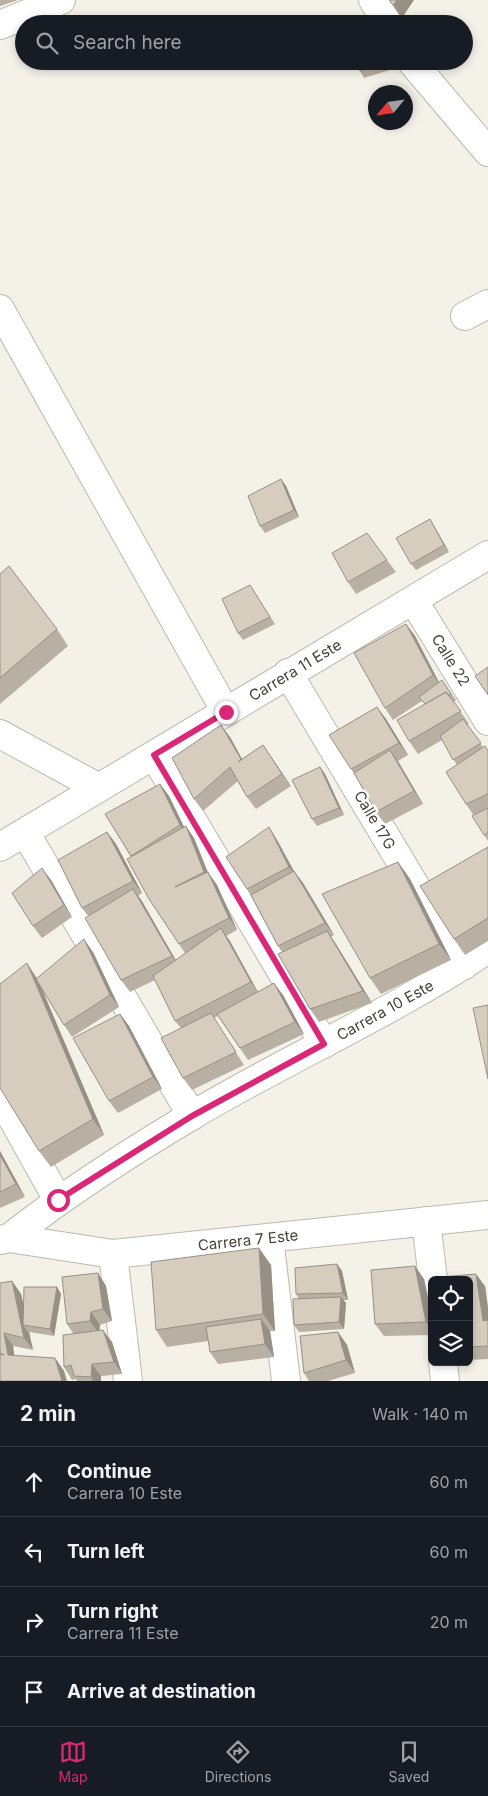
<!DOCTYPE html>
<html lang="en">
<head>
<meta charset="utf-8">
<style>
  body { margin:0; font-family:Inter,sans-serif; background:#242831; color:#f1f3f6 }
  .controls { position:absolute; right:15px; bottom:15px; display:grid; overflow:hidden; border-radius:8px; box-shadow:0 2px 8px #0003 }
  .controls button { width:45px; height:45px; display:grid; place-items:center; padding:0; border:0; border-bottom:1px solid #363941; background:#171b24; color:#f1f3f6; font:25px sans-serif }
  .compass { position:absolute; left:368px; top:85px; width:45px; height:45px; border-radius:50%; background:#171b24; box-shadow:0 2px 8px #0003; rotate:241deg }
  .stop { position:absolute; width:15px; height:15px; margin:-11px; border:4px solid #db2777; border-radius:50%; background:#fff }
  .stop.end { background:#db2777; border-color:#fff; box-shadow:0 1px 5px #0008 }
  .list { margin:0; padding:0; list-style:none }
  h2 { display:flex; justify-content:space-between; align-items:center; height:65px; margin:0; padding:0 20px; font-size:21px }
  h2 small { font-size:16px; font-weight:400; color:#9ea1a6 }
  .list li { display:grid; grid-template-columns:32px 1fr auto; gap:15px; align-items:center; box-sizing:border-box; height:70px; padding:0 20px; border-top:1px solid #363941 }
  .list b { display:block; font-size:19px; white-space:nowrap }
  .list p { margin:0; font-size:16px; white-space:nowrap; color:#9ea1a6 }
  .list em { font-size:16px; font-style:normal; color:#9ea1a6 }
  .icon { flex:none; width:28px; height:28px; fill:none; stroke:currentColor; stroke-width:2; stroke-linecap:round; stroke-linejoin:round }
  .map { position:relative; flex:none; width:488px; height:1381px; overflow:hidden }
  .search { position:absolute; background:#171b24; box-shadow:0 2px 8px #0003; left:15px; right:15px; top:15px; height:55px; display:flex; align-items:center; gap:12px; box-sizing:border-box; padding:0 18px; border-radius:28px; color:#9ea1a6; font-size:19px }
  .sheet { height:345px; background:#171b24 }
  nav { display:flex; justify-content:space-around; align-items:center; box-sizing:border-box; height:70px; border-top:1px solid #363941; background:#171b24; font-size:14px; color:#9ea1a6 }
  nav a { display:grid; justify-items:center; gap:2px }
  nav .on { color:#db2777 }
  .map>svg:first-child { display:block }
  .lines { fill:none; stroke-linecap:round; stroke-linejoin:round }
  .minor-casing { stroke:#bfb9ab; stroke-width:30 }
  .minor { stroke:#fff; stroke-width:28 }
  .wall { fill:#b8b0a3 }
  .shaded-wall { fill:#969085 }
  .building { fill:#d6cdbe; stroke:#969085 }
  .route { stroke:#db2777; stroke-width:6 }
  .labels { text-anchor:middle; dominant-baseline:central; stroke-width:5; stroke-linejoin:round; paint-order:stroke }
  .street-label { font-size:15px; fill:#484237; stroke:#fff }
</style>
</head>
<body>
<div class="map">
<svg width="488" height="1381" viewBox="0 0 488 1381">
  <rect width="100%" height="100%" fill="#f4f1e9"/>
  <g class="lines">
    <defs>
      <path id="minor" d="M373,0L388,24
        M0,25L61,0
        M411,61L488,152
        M0,309L226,712
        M465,316L488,304
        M413,600L488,721
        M288,673L463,966
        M0,734L99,788
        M154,755L324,1044
        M25,832L192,1116
        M0,847L488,555
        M0,1096L58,1200
        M426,1221L433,1280
        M9,1238L113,1254L488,1215
        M269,1238L286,1381
        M0,1240L9,1238C67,1193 129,1153 191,1116C289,1058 394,1012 488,949
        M113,1254L128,1381
        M443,1362L445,1381"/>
    </defs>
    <use href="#minor" class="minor-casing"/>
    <use href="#minor" class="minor"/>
  </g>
  <path class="wall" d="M0,0H18L0,6Z
    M356,61H391L393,69L364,78L360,71Z
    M281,479L286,486L299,517L265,533L260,526Z
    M434,526L449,552L416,570L411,564Z
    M387,560L396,572L356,594L348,582Z
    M0,574L57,629L68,646L0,704Z
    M250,585L275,624L243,640L238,633Z
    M406,624L415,636L439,683L442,680L456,700L454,702L469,724L467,725L483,747L488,751V841L484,835L474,816L466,804L457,765L442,740L418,754L409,741L425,704L422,701L393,720L385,708Z
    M377,707L386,719L408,755L398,761L423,804L385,824L376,812L357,778L351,769Z
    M230,737L242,759L263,745L291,786L256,809L247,797L238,781L203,811L194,799Z
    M320,767L325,774L344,815L317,826L312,819Z
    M160,784L169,796L184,827L194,838L208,873L217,885L237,930L226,936L258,992L283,995L304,1034L248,1060L218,1016L214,1018L244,1065L192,1090L183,1078L181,1028L175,1021L155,980L130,992L121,980L88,916L82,908L107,832L116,844L142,893L138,896L176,960L185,953L149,899L131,857L105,814Z
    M269,827L277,840L294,871L303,883L334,935L331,937L372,1003L319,1022L310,1009L282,952L278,946L252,898L247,889Z
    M488,847V941L465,955L454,939Z
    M398,862L410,879L451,960L381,994L370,978Z
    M51,880L72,917L42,938L33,926Z
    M93,952L119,1007L72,1037L64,1025L42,989L104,1135L51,1167L39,1151L37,978Z
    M120,1014L129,1026L162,1089L118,1113L109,1101Z
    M0,1151L25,1197L0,1208Z
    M337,1264L342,1271L348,1300H343L346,1303L344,1329L299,1332L294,1325L299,1299L296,1294Z
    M271,1265L275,1331H270L274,1357L218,1364L210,1352L208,1341L167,1347L156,1330Z
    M98,1273L106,1286L112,1321L100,1325L99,1330L112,1342L122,1374L101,1376V1381H77L76,1379L72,1380L64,1367L73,1333L67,1324Z
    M424,1279L432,1319V1335L384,1336L375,1324Z
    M469,1280L485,1286L488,1308V1359L469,1360Z
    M12,1281L21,1294L24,1307L57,1287L61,1294L54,1336L29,1332L33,1350L13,1346L14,1356L55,1358L64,1371L0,1381V1283Z
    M338,1332L347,1345L355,1373L328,1381H309L304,1373Z"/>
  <path class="shaded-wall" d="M397,0H414L402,18L393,5Z
    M372,15L377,22V24H375Z
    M388,61H391L393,69Z
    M281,479L286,486L299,517L294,510Z
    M430,519L434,526L449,552L444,545Z
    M406,624L415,636L442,688L433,675Z
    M377,707L386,719L408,755L399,743Z
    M221,725L230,737L249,772L247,775Z
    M263,745L272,758L291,786L282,774Z
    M390,750L399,763L423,804L414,791Z
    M320,767L325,774L344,815L339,808Z
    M160,784L169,796L189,837L180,825Z
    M186,826L194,838L213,885L204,872Z
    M269,827L277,840L298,879L289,867Z
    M107,832L116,844L142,893L133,881Z
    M398,862L410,879L451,960L439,944Z
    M42,868L51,880L72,917L64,905Z
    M294,871L303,883L334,935L325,923Z
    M208,872L217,885L237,930L229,918Z
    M133,889L142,901L180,968L172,956Z
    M221,928L230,941L259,994L251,982Z
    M327,931L336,944L372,1003L363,991Z
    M84,939L93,952L119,1007L110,995Z
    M27,963L38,980L104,1135L93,1119Z
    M274,983L283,995L304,1034L295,1022Z
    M120,1014L129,1026L162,1089L153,1077Z
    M0,1151L25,1197L16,1184L0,1155Z
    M259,1248L271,1265L275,1331L263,1314Z
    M337,1264L342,1271L348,1300L343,1293Z
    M415,1266L424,1279L432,1319V1330L426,1322Z
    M98,1273L106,1286L112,1321L103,1309Z
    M476,1274L485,1286L488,1308V1328L483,1321Z
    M12,1281L21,1294L28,1325H23L28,1332H29L33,1350L24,1338Z
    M57,1287L61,1294L54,1336L50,1329Z
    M341,1297L346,1303L344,1329L339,1322Z
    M91,1312L100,1325L99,1334L90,1321Z
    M261,1319L270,1331L274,1357L265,1344Z
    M103,1330L112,1342L122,1374L114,1362Z
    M338,1332L347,1345L355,1373L346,1360Z
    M4,1333L13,1346L16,1368L8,1355Z
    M55,1358L64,1371L67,1381H62Z
    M92,1364L101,1376V1381H93L91,1377Z"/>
  <path class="building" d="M389,0H397L393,5Z
    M372,15L375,24H363Z
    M356,61H388V62L360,71Z
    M281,479L294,510L260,526L248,496Z
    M430,519L444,545L411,564L396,538Z
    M367,533L387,560L348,582L332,553Z
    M9,566L57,629L0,678V574Z
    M250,585L270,617L238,633L222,599Z
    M406,624L433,675L385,708L354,653Z
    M488,667V695L475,676Z
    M442,680L451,694L448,695L446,692L425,704L419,697Z
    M446,692L461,711L409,741L397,720Z
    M377,707L399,743L351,769L329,735Z
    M463,719L481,743L453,760L440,736Z
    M221,725L241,759L238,762L263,745L282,774L247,797L230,767L194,799L172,758Z
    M485,746L488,751V794L466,804L446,772Z
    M390,750L414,791L376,812L354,773Z
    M320,767L339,808L312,819L292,780Z
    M160,784L180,825L131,856L105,814Z
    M488,808V832L484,835L472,816Z
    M186,826L204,872L175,887L208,872L229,918L179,944L149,899L127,859Z
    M269,827L289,867L247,889L226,857Z
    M107,832L133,881L82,908L58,860Z
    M488,847V918L454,939L420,886Z
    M398,862L439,944L370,978L322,894Z
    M42,868L64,905L33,926L12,893Z
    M294,871L325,923L278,946L251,895Z
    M133,889L172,956L121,980L85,918Z
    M221,928L251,982L175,1021L153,976Z
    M327,931L363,991L310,1009L278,954Z
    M84,939L110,995L64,1025L36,979Z
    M27,963L93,1119L39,1151L0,1088V984Z
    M274,983L295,1022L240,1048L217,1014Z
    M488,1005V1079L473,1008Z
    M211,1013L236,1052L183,1078L161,1038Z
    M120,1014L153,1077L109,1101L73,1038Z
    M0,1155L16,1184L0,1192Z
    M259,1248L263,1314L156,1330L151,1262Z
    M337,1264L343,1293L296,1294L295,1268Z
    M415,1266L426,1322L375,1324L371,1270Z
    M98,1273L103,1309L91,1312L90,1321L67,1324L62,1277Z
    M476,1274L483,1321L488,1320V1346L469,1347V1280H442L441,1277Z
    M12,1281L24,1338L4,1333L8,1355L55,1358L62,1381H0V1354L4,1355L0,1353V1283Z
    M24,1287H57L50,1329L23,1325Z
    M341,1297L339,1322L294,1325L293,1299Z
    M261,1319L265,1344L210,1352L206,1327Z
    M103,1330L114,1362L92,1364L91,1377L74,1376L71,1365L64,1367L63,1335Z
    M338,1332L346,1360L304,1373L300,1336Z"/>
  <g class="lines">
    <path class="route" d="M58,1200L192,1116L324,1044L154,755L226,712"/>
  </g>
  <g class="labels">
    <g class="street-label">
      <text transform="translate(451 660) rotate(58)">Calle 22</text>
      <text transform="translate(295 670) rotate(-31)">Carrera 11 Este</text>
      <text transform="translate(375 820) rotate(59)">Calle 17G</text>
      <text transform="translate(385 1010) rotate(-29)">Carrera 10 Este</text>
      <text transform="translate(248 1240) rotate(-6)">Carrera 7 Este</text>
    </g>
  </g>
</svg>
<div class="controls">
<button><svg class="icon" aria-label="locate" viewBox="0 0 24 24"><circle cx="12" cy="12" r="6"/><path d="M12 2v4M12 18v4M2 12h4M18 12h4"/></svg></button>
<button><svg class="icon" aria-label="layers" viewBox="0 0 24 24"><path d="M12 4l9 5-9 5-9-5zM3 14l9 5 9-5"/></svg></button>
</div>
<svg class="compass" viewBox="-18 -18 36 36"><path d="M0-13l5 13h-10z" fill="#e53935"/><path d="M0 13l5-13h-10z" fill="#9ea1a6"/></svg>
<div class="stop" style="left:58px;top:1200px"></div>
<div class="stop end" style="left:226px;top:712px"></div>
<div class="search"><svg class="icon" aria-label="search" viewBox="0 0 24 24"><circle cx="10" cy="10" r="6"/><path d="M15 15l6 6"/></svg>Search here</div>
</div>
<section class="sheet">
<h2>2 min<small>Walk · 140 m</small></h2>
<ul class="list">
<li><svg class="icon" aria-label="ahead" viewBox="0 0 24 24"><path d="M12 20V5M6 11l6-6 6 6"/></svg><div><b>Continue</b><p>Carrera 10 Este</p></div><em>60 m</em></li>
<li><svg class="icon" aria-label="left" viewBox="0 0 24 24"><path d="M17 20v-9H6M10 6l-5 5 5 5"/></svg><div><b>Turn left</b></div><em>60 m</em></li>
<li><svg class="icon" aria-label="right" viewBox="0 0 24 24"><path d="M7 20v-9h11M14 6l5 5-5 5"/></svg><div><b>Turn right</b><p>Carrera 11 Este</p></div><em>20 m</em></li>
<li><svg class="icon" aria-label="arrive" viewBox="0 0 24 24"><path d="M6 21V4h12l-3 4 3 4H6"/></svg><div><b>Arrive at destination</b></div></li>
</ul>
</section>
<nav>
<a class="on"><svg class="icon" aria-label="map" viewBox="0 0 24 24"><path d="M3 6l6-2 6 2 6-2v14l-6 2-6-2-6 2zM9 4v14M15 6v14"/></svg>Map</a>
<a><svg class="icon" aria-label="directions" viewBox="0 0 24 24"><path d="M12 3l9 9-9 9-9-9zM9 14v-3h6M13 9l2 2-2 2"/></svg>Directions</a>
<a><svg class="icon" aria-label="saved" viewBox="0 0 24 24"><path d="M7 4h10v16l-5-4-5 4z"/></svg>Saved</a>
</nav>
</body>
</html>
